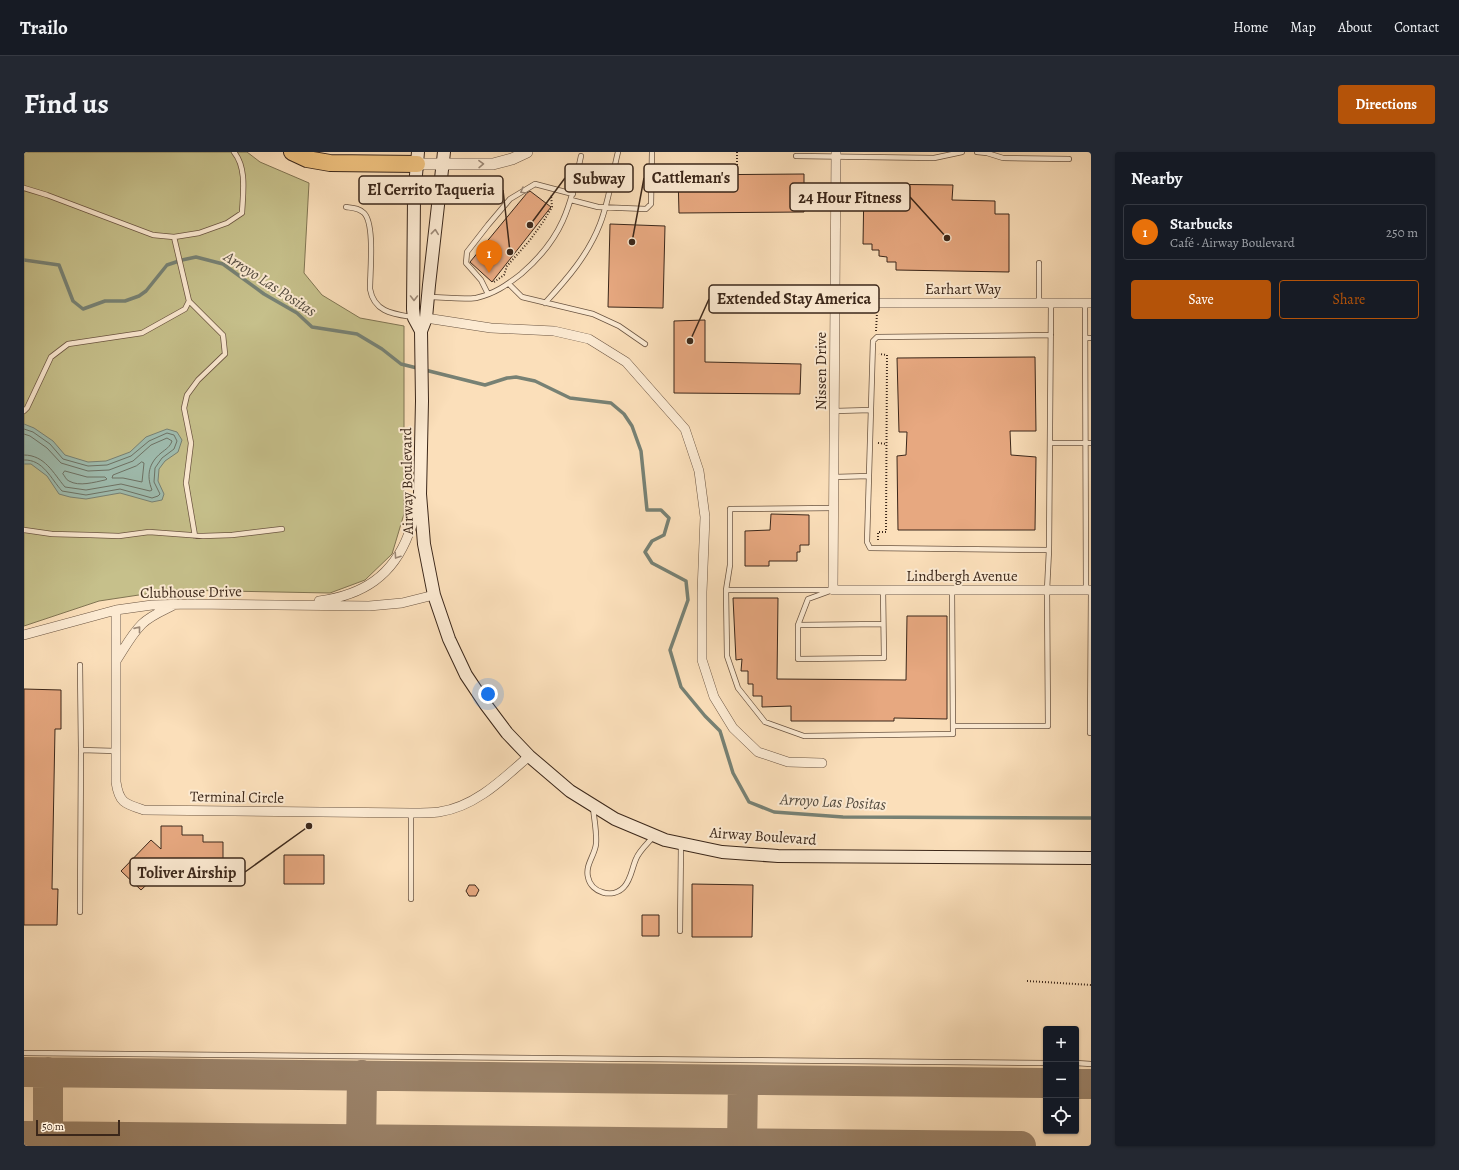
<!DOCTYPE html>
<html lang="en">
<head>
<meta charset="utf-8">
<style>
  body { margin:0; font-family:Alegreya,serif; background:#242831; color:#f1f3f6 }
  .controls { position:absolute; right:12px; bottom:12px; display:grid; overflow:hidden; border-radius:4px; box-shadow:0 1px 3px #0004 }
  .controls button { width:36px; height:36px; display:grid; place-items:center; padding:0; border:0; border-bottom:1px solid #363941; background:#171b24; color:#f1f3f6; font:20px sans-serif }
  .scale { position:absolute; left:12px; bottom:10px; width:84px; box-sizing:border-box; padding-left:4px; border:2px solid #3b271a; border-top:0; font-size:11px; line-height:14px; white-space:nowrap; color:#3b271a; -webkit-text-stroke:3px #fcead2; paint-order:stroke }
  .you { position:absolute; left:464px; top:542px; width:14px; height:14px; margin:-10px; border:3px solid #fff; border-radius:50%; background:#1a73e8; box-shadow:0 0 0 6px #1a73e833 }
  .badge { display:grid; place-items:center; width:26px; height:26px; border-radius:50%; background:#b45309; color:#fff; font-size:13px; font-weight:700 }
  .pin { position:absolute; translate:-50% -33px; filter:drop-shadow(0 1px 2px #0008) }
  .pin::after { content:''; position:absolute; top:21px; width:14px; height:12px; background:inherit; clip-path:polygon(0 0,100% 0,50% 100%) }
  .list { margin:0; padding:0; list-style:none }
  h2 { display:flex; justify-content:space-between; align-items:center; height:52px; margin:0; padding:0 16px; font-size:17px }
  h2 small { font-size:13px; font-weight:400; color:#9ea1a6 }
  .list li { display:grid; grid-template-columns:26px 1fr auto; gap:12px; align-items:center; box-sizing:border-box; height:56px; margin:0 8px 8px; padding:0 8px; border:1px solid #363941; border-radius:4px }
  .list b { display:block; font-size:15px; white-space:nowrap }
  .list p { margin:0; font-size:13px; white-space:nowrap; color:#9ea1a6 }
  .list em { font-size:13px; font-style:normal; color:#9ea1a6 }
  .actions { display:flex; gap:8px; padding:12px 16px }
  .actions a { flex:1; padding:9px 0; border:1px solid #b45309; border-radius:4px; text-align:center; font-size:14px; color:#b45309 }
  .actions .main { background:#b45309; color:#fff }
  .icon { flex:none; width:22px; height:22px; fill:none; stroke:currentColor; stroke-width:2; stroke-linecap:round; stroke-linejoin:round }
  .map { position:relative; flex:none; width:1067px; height:994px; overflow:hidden; border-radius:4px }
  header { display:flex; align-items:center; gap:24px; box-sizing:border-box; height:56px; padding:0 20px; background:#171b24; border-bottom:1px solid #363941 }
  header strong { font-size:19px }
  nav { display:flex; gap:22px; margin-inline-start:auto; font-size:14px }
  .intro { display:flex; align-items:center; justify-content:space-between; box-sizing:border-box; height:96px; padding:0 24px }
  h1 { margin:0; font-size:28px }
  .button { padding:10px 18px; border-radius:4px; background:#b45309; color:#fff; font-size:14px; font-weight:700 }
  main { display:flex; gap:24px; padding:0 24px }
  aside { flex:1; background:#171b24; border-radius:4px; box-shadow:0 1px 3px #0004 }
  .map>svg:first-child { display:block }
  .green { fill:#c6c08b; stroke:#807452 }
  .water { fill:#9fbdb0; stroke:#778174 }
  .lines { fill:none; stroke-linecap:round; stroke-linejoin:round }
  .shore { stroke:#6d7265; stroke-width:1 }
  .stream { stroke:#778174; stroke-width:3.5 }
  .taxiway { stroke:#9b836a; stroke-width:30 }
  .building { fill:#e7a880; stroke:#3b271a }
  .service-casing { stroke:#6b5542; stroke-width:6 }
  .minor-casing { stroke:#6b5542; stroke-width:10 }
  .tertiary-casing { stroke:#6b5542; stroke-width:12 }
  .secondary-casing { stroke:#3b271a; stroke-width:14 }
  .motorway-casing { stroke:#3b271a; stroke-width:18 }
  .path { stroke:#3b271a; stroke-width:2; stroke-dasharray:1 2; stroke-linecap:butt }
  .service { stroke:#fcead2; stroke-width:4.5 }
  .minor { stroke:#fcead2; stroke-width:9 }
  .tertiary { stroke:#fcead2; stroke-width:11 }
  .secondary { stroke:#fcead2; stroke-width:12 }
  .motorway { stroke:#eec07d; stroke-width:16 }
  .oneway { stroke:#9c8876 }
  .labels { text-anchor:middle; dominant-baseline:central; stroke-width:4; stroke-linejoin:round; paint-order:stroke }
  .street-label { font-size:15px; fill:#3b271a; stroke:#fcead2 }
  .water-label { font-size:16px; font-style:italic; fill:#544c40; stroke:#fcead2 }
  .leader { fill:none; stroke:#3b271a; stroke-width:1.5 }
  .callout-dot { fill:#3b271a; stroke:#fcead2; stroke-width:1.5 }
  .callout { fill:#fcead2; stroke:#3b271a; stroke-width:1.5 }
  .callout-label { font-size:16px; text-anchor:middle; font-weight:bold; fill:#3b271a }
</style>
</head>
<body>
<header>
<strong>Trailo</strong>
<nav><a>Home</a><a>Map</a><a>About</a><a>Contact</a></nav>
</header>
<div class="intro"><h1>Find us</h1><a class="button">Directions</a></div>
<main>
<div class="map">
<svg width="1067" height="994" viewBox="0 0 1067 994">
  <rect width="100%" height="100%" fill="#fbdfba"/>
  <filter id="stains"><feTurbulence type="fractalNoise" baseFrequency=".005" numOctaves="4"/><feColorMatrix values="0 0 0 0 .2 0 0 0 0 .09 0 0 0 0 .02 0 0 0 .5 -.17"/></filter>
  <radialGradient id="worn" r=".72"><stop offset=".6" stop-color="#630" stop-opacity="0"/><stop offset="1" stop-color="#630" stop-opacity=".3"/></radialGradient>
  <path class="green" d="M0,0H223L236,10L285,31L280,121L298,143L336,166L380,174V362L368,402L341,428L306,441L148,438L75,449L0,474Z"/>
  <path class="water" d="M0,272L10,276L29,289L41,303L64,310L82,309L106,300L122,285L143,277L153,280L158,288L154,300L141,309L135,317L134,329L140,342L138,348L128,350L96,341L62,347L46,345L35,342L23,324L7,312H0Z"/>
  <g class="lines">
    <path class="shore" d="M0,277L9,280L26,292L39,307L64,314L83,313L107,304L125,289L143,281L150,283L153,289L150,297L138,306L131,316L130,330L136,342L134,344L128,346L96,337L62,343L38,339C27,327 19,307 0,308
      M0,282L6,284L23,296L37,311L64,319L85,318L109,309L127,293L143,286L148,289C146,295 142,297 137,301C125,311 122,323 128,338L126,339L97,332L62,338L41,335C29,321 21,303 0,303
      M118,310L120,311L118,330L99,326H88L89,323L112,314Z
      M41,319L63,325H81L83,327L81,328C71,330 55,335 45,329C42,328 41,324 39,322Z"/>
    <path class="stream" d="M0,108L35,113L49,149L59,157L81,149H101L115,144L122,139L143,113L158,108L172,105L199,112L240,142L273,161L288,175L333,182L358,197L377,212L461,233L483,226L492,225L511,229L546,246L587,251L600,262L608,274L617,299L623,358H637L645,366L640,383L628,389L621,400L628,411L662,429L664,448L646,498L657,535L681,564L696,579L709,621L725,650L750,660L819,665L1067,666"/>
    <path class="taxiway" d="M0,920L1022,931
      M1052,932H1067
      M0,984L997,994
      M24,994V920
      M337,994L338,923
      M718,994L719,928"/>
  </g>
  <path class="building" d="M780,22V60L655,61L654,23Z
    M840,32L929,33L928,48L971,49V62H985V120L872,118V110H863V105L855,104V98H848V92H839Z
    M506,39L527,55L468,130L446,110L503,41Z
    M586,72L641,74L639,156L584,155Z
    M681,168V210L777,212L776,242L650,241V169Z
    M1011,205L1012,279H986L987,303L1012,305L1011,378H874L873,304L882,303L883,280H875L873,206Z
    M747,362L785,363V393H776V400H773V409H745V414H721V379L746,378Z
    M709,446H754L753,527L882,528L883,464H923V567L870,566V569H767V554L738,555V544H729V532H724V519H717L718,507L712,508Z
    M0,537L37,538V577H31L28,737H34L33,773H0Z
    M137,674H158V683H179V690H199V707H150L117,738L97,719L127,688L137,697Z
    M260,703H300V732H260Z
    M668,732L729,733L728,785H668Z
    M445,733H451L455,738L452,744H445L442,739Z
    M618,763H635V784H618Z"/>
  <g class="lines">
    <defs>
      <path id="service" d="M953,0L963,1L979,6L1045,7
        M772,4L910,6L938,0
        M0,36L23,43L129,83L150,85
        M547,48L574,55L622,57L627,52L628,0
        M322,55C329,56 335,56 340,61C351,72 346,120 346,137C350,160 369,162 388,165
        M1015,111V151
        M485,132L498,145L569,162L595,174L621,192
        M464,142L457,128L442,111L443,100L464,73L486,47L511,32L549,42
        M406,145C420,145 437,148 452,146C470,142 483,133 497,122C539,86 546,56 557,4
        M165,149L199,183L201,202L174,228L163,243L160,256L167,291L162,331L171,384
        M521,151C543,127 564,103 576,72C585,49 588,24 594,0
        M771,151H811
        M1061,151L1062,438
        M1061,186H1067
        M0,259L3,256L27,205L44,192L118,181L161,157L165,149L150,85L175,81L203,71L218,61C219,41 223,16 210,0
        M811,259L847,258
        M1026,291H1067
        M810,325L845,324
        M0,378L28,382L66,383L95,384L125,380L179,384L208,383L258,377
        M1025,398L846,396L843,390L849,189L853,185L1027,183
        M702,438L706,413V357L810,356
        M809,438H702L703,504L714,536L741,570L780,584L929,582L928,438
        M859,438L860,506L774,507V473L859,472
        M1067,438L1066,581H1067
        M774,473L784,447L806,439
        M56,513L57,598
        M929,574H1024L1023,438L1025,398L1027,151
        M569,655C570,667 573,680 572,692C571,703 561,713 564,725C567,741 589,747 600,735C607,728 608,716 612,707C615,699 624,691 629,685
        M387,747V661
        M56,760L57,598L92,599
        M656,779L657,692
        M0,901L1022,911
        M1052,911L1067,912"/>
      <path id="minor" d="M812,0L809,438H1067
        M811,151H1067
        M402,166L467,176L530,179L565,187L602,210L661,277L675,319L681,365L678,440V508L690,545L709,576L734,600L764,610L798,611
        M295,449C339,443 369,424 385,381C390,371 391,360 394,349
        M92,458V630C95,651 101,652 120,658L387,661C396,661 406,661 415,660C451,655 479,627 505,604
        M0,483L92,458L128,453L166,452L345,454L378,451L410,443
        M92,509C100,497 107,483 118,472C126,464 138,459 148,454"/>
      <path id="tertiary" d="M393,12H469L488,7L503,0"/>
      <path id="secondary" d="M394,0L390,46L389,157L390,166L397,179
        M420,0L405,133L402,166L397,179L398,249L396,342L400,392L410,443L425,487L442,523L462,553L483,581L505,604L546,639L591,667L641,688L698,700L754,704L1067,706"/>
      <path id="motorway" d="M268,0L283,7L306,11L393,12"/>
    </defs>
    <use href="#service" class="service-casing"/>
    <use href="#minor" class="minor-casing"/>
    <use href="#tertiary" class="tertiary-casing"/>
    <use href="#secondary" class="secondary-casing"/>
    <use href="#motorway" class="motorway-casing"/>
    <path class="path" d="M713,0V21
      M470,130L480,123L483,114L506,88L519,70L528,55L527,43
      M852,179L853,161
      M854,291L863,292
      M854,388V380H862L863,203L855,202
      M1003,829L1067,833"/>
    <use href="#service" class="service"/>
    <use href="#minor" class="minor"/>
    <use href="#tertiary" class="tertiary"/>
    <use href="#secondary" class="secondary"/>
    <use href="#motorway" class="motorway"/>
  </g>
  <defs><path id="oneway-chevron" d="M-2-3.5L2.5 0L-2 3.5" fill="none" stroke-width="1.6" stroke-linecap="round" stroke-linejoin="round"/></defs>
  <g class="oneway">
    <use href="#oneway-chevron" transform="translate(457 12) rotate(-1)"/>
    <use href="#oneway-chevron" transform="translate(499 39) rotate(150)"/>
    <use href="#oneway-chevron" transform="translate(411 80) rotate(-84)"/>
    <use href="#oneway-chevron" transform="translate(390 146) rotate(90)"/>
    <use href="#oneway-chevron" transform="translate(373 404) rotate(124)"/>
    <use href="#oneway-chevron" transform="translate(114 477) rotate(-51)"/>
  </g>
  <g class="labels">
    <g class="street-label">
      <text x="939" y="137">Earhart Way</text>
      <text transform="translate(797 219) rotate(-90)">Nissen Drive</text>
      <text transform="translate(383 329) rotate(-91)">Airway Boulevard</text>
      <text x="938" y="424">Lindbergh Avenue</text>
      <text transform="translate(167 440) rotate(-1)">Clubhouse Drive</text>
      <text transform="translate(213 645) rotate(1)">Terminal Circle</text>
      <text transform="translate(739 684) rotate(4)">Airway Boulevard</text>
    </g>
    <g class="water-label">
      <text transform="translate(246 132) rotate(33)">Arroyo Las Positas</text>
      <text transform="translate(809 650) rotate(3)">Arroyo Las Positas</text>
    </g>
  </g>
  <path class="leader" d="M608 90L620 26M506 73L541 26M486 100L479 38M923 86L886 45M666 189L685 147M285 674L221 720"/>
  <g class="callout-dot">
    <circle cx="608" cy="90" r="4"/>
    <circle cx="506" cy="73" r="4"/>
    <circle cx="486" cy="100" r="4"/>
    <circle cx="923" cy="86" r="4"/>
    <circle cx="666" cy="189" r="4"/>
    <circle cx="285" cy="674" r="4"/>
  </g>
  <g class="callout">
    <rect x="620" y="12" width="94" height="28" rx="4"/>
    <rect x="541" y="12" width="68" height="28" rx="4"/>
    <rect x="335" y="24" width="144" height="28" rx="4"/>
    <rect x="766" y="31" width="120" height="28" rx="4"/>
    <rect x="685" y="133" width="170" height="28" rx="4"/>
    <rect x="106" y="706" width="115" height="28" rx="4"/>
  </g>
  <g class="callout-label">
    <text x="667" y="31">Cattleman's</text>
    <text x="575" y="32">Subway</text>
    <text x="407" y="43">El Cerrito Taqueria</text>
    <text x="826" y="51">24 Hour Fitness</text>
    <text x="770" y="152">Extended Stay America</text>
    <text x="163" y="726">Toliver Airship</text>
  </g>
  <rect width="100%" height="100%" filter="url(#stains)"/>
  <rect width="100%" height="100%" fill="url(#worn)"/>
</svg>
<div class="controls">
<button>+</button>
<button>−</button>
<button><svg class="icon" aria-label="locate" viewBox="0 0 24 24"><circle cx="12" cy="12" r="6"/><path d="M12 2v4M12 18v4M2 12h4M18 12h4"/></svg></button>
</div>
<div class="scale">50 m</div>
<div class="you"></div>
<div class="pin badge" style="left:465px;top:121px;background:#e8710a">1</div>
</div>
<aside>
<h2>Nearby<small></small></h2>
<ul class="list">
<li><span class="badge" style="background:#e8710a">1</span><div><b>Starbucks</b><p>Café · Airway Boulevard</p></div><em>250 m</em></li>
</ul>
<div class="actions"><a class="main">Save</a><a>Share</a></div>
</aside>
</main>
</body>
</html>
